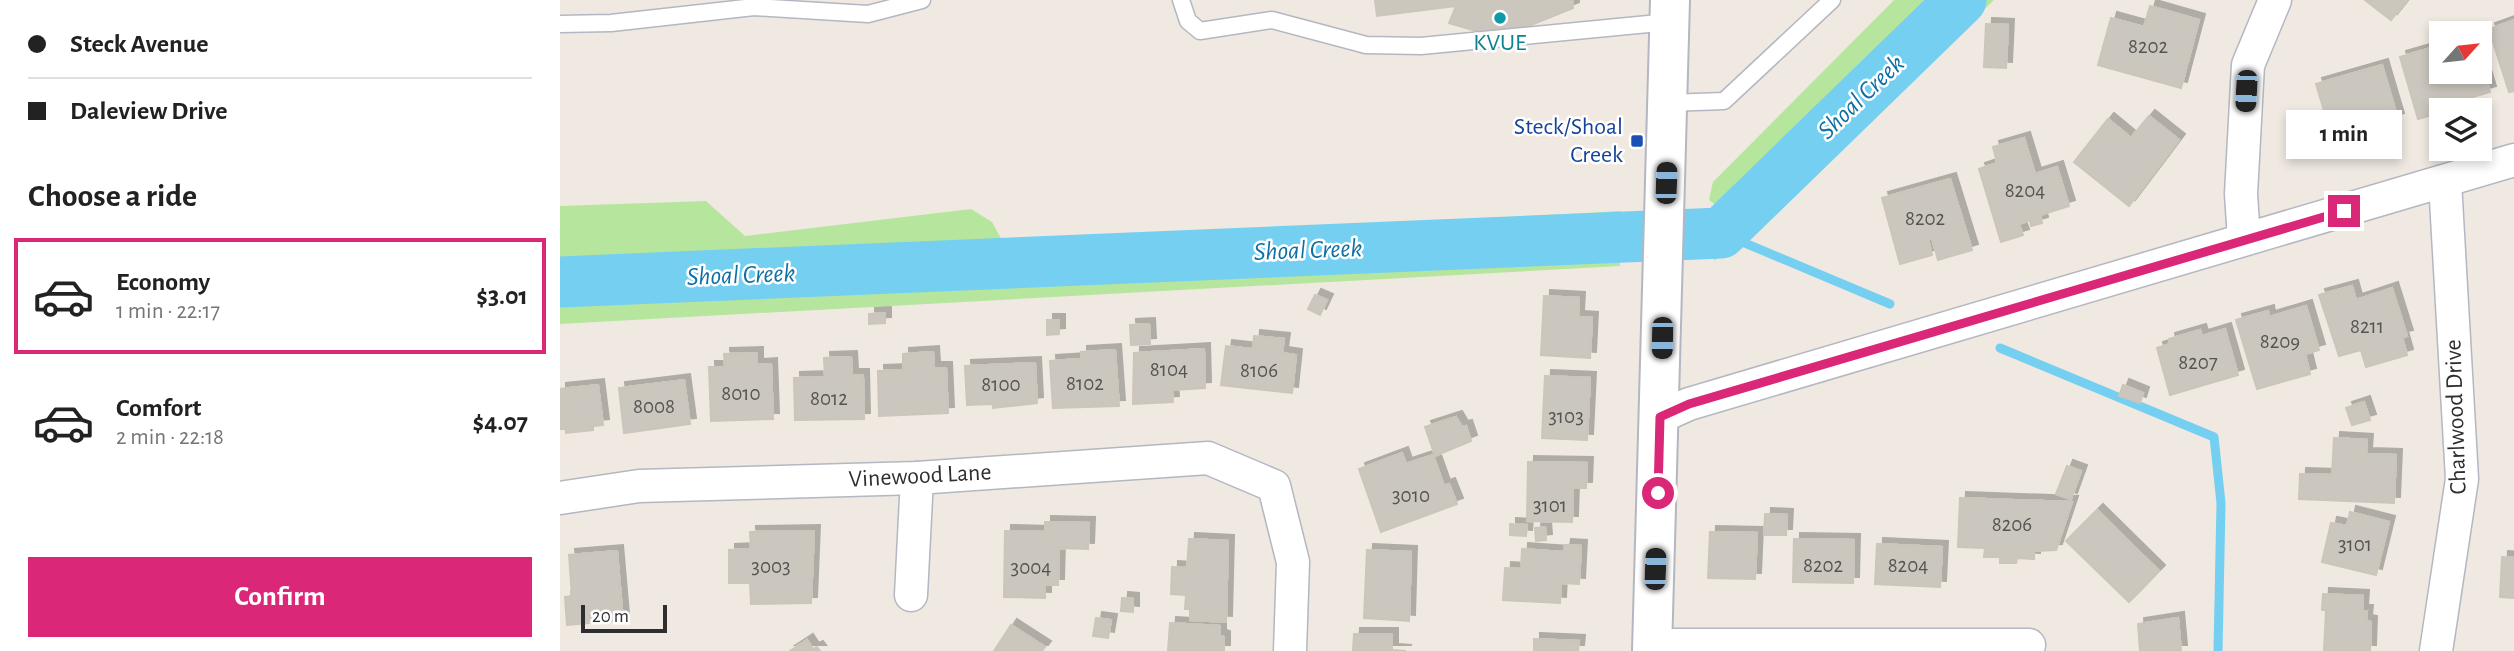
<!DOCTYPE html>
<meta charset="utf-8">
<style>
:root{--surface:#fff;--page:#f2f2f2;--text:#222;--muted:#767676;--line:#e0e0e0;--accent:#db2777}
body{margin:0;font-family:"Alegreya Sans",sans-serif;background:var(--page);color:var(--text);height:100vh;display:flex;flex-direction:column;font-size:26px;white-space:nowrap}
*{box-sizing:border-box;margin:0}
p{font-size:23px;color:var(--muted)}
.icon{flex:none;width:38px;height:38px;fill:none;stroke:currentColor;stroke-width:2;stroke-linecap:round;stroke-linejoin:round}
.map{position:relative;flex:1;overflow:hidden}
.side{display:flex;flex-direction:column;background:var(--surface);width:560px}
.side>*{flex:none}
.hud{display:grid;align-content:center;height:154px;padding:0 28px;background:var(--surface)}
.needle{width:46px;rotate:63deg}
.tools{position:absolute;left:1869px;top:21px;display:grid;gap:14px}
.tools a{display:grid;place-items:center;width:63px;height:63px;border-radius:0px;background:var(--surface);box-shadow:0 4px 10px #0003;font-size:35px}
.scale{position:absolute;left:21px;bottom:18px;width:86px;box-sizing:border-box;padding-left:7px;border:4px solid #2e2e2e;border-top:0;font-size:19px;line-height:24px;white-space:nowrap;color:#2e2e2e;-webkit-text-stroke:5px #fff;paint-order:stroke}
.end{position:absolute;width:32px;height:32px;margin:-16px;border:9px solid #db2777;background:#fff;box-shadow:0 0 0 4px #fff}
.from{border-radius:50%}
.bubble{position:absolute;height:49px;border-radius:0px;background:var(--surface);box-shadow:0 4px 10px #0003;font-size:23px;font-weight:600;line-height:49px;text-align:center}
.car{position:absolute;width:21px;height:42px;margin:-21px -10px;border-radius:9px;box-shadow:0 0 5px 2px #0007;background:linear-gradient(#222 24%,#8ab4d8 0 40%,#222 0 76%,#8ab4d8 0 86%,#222 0)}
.hud b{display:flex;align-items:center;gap:24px;height:66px;font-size:26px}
.hud b+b{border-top:2px solid var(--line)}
.hud i{width:18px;height:18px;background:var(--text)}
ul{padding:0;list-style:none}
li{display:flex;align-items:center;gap:21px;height:116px;margin:0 14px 10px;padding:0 14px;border:4px solid transparent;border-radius:0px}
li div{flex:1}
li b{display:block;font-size:26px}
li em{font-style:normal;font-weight:600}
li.selected{border-color:var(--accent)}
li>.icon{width:63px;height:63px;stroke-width:1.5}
h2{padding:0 28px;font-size:32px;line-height:84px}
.action{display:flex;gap:14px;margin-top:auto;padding:14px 28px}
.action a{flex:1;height:80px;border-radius:0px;background:var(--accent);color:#fff;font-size:28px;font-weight:600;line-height:80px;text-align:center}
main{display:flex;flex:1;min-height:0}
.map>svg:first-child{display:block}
</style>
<main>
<section class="side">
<div class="hud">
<b><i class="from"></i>Steck Avenue</b>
<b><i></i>Daleview Drive</b>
</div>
<h2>Choose a ride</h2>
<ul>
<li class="selected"><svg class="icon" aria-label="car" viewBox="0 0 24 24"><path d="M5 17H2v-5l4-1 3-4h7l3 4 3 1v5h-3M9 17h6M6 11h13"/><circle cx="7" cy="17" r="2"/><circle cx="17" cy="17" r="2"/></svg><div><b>Economy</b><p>1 min · 22:17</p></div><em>$3.01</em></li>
<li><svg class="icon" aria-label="car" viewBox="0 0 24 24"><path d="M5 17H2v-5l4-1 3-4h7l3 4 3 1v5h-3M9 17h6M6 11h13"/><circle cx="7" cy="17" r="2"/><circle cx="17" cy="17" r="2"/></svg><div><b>Comfort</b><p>2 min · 22:18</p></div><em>$4.07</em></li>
</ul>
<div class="action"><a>Confirm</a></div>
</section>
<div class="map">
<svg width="1954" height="651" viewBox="0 0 1954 651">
<defs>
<filter id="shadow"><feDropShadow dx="6" dy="-6" stdDeviation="0" flood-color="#0004"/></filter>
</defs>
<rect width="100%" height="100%" fill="#efe9e1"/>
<g fill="#b6e59e">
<path d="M1334,0H1434L1206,221L1154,261L1160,208L1149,200L1153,182Z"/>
<path d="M146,201L185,236L411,209L432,222L444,244L1061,211L1060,266L0,324V206Z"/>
</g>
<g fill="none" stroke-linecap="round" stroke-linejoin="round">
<g stroke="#75cff0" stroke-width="9">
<path d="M1161,233L1330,304"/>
<path d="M1440,348L1654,437L1661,503L1658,651"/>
</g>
<path stroke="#75cff0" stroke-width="51" d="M0,282L1161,233L1401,0"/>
</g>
<g fill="#cbc7bf" stroke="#cbc5ba" stroke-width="2" filter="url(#shadow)">
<path d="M815,0H1012L1013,8L956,31L923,33L889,23L896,6L817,16Z"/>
<path d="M1805,0H1847L1831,20Z"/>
<path d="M1590,6L1639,20L1621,88L1538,65L1551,18L1584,27Z"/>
<path d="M1954,20V91L1949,92L1929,29Z"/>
<path d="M1426,24L1448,25L1446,68L1424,67Z"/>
<path d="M1881,45V72H1920V59L1930,92L1888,104L1890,110L1858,119L1840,57Z"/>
<path d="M1822,65L1838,119L1803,129L1805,135L1774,144L1756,84Z"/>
<path d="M1589,116L1619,140L1569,206L1514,162L1548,119L1571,138Z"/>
<path d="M1464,138L1475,174L1497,167L1509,206L1480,215L1482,223L1471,226L1470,220L1459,224L1463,235L1441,242L1419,169L1437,163L1433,147Z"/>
<path d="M1390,179L1412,250L1378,260L1372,238L1368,239L1372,255L1340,264L1322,198Z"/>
<path d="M1792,286L1796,300L1832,288L1847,336L1842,337L1847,355L1806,367L1801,350L1779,356L1759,295Z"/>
<path d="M755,295L767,300L760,315L748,309Z"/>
<path d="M984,296L1019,298L1018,317L1032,318L1030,358L981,355Z"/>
<path d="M1746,306L1759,350L1745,354L1750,374L1697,389L1676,320L1708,311L1709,317Z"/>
<path d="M325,313V323L309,324V314Z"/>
<path d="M487,320H499V334L487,335Z"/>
<path d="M589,324L590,344L571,345L570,325Z"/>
<path d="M1665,329L1678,375L1610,395L1597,348L1610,344L1609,339L1640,330L1642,336Z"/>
<path d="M694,336L724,339L722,353L736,355L732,393L661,385L666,346L693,349Z"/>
<path d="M644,349L645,388L612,390L613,402L573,404L574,353Z"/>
<path d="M555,350L559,406L493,408L490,361L521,359V352Z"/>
<path d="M373,352L374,368H386L388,413L319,416L318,371L343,370V354Z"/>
<path d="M197,353V365L211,364L213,419L151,421L149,367H165L164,354Z"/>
<path d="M291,357L292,375H303L304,419L235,420L234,378L265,377L264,358Z"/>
<path d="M475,363L477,403L433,408V404L407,405L405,366Z"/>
<path d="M985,376L1030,378L1027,440L982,438Z"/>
<path d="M124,380L130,424L64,433L59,388Z"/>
<path d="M38,385L43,425L33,426V430L6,433V429H0V389Z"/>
<path d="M1563,385L1583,393L1580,403L1559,396Z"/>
<path d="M1804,402L1810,420L1792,425L1786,408Z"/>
<path d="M896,417L902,427L906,426L911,441L875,456L865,427Z"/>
<path d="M1774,438L1807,440L1806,454L1836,455L1834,503L1739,499L1740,474L1772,475Z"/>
<path d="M842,453L846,464L873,455L884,486L889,484L897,504L821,532L799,469Z"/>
<path d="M968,462L1027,463L1026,488H1013L1012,522L967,521Z"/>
<path d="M1507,466L1521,471L1511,499L1496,494Z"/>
<path d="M1400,498L1512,502L1496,550L1474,551V559L1457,558L1456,563H1440V557H1424L1425,548L1398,547Z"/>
<path d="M1537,510L1599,571L1569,602L1506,541Z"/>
<path d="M1790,512L1829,522L1816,575L1762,562L1771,523L1787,526Z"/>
<path d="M1205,514L1227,515L1226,535H1204Z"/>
<path d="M485,522L529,523L528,549L499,548L498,585H485V598L444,597L445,531L485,532Z"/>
<path d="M950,524L967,525L966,536L950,535Z"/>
<path d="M985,527L986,540L976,541L975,528Z"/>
<path d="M254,531L251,603L191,604L190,583H169V550L191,549L190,532Z"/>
<path d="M1150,532L1197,533L1195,579L1148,578Z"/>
<path d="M629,539L668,541L666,622L630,620V609H625L626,595L611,594L612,567L627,568Z"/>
<path d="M1234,539L1294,540L1293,583L1233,582Z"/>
<path d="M1317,544L1382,547L1380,587L1315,584Z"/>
<path d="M1005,545L1021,546L1019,584L1001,583L1000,603L943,600L945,568L961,569L962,549L1004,552Z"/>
<path d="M807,550L851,552L849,621L804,618Z"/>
<path d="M57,551L63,620L7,625L5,597L12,596L9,555Z"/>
<path d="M1942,557L1954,558V598L1940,597Z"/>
<path d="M1763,594L1803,596L1802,611H1807L1806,621L1811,622L1810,651H1764L1766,610H1762Z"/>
<path d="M562,598L573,599V612L561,611Z"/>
<path d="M536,618L551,620L548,638L533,636Z"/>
<path d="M1618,618L1621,651H1580L1578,624Z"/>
<path d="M610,623L660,626V636L664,637V651H608Z"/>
<path d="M451,625L485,647L482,651H434Z"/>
<path d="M794,634H832V650L846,651H793Z"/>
<path d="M974,639L1019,641L1018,651H974Z"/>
<path d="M247,640L253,649L257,647L260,651H230Z"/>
</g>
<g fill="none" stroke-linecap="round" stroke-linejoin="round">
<g stroke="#b4b7c1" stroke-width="19">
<g id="lane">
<path d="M621,0L628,21L640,31L712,20L806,45L861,46L1109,22"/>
<path d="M0,24L51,23L194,7L308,14L362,0"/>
<path d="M1108,103L1164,101L1272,0"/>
</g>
</g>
<g stroke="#b4b7c1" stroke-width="35">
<g id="street">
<path d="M1684,239L1681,194L1688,65L1715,0"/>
<path d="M1100,417L1129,404L1954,160"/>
<path d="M0,498L79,486L357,478L648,458L714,486L733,562L730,651"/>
<path d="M351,595L357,478"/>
<path d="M1092,645H1469"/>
<path d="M1876,651L1902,479L1885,182"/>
</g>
</g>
<g stroke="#b4b7c1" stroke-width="42">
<path id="secondary" d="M1092,651L1110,0"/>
</g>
<use href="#lane" stroke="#fff" stroke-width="16"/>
<use href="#street" stroke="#fff" stroke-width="32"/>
<use href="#secondary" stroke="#fff" stroke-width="38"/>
</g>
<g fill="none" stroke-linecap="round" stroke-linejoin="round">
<path stroke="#db2777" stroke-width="9" d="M1098,493L1100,417L1129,404L1784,211"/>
</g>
<circle fill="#0f9aa8" stroke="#fff" stroke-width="2.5" cx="940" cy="18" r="7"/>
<rect fill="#1a4fb4" stroke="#fff" stroke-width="2.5" x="1070" y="134" width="14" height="14" rx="3.5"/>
<g text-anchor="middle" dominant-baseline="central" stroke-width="5" stroke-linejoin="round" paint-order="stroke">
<g font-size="21" fill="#555452">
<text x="1588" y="46">8202</text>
<text x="1465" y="190">8204</text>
<text x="1365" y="218">8202</text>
<text x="1807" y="326">8211</text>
<text x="1720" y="341">8209</text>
<text x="1638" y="362">8207</text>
<text x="609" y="369">8104</text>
<text x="699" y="370">8106</text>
<text x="525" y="383">8102</text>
<text x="441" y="384">8100</text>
<text x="181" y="393">8010</text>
<text x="269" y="398">8012</text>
<text x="94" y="406">8008</text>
<text x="1006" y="416">3103</text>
<text x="851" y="495">3010</text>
<text x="990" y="505">3101</text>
<text x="1452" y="524">8206</text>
<text x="1795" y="544">3101</text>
<text x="1263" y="565">8202</text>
<text x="1348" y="565">8204</text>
<text x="211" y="566">3003</text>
<text x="471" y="567">3004</text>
</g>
<g font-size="24" fill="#0d838f" stroke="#fff">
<text x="940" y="43">KVUE</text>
</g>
<g font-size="24" fill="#164399" stroke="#fff" text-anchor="end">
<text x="1063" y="127">Steck/Shoal<tspan x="1063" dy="28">Creek</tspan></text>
</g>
<g font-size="24" fill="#2e2e2e" stroke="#fff">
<text transform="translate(1896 417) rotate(-92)">Charlwood Drive</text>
<text transform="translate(360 476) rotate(-3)">Vinewood Lane</text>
</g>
<g font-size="26" font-style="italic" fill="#0d6fa3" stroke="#fff">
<text transform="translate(1301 97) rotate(-44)">Shoal Creek</text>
<text transform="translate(748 250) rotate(-2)">Shoal Creek</text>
<text transform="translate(181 275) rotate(-2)">Shoal Creek</text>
</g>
</g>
</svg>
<div class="tools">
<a><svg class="needle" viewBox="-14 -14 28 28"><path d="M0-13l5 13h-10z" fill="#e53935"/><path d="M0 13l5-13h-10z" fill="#767676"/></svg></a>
<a><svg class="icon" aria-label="layers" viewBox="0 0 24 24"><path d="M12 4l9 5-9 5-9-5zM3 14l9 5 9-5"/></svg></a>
</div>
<div class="scale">20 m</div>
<i class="end from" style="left:1098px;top:493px"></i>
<i class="end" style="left:1784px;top:211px"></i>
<div class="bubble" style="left:1726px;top:110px;width:116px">1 min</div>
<i class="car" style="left:1686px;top:91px;rotate:183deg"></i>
<i class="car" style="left:1106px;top:183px;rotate:2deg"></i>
<i class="car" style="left:1102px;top:338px;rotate:181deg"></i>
<i class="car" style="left:1095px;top:569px;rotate:2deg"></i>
</div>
</main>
